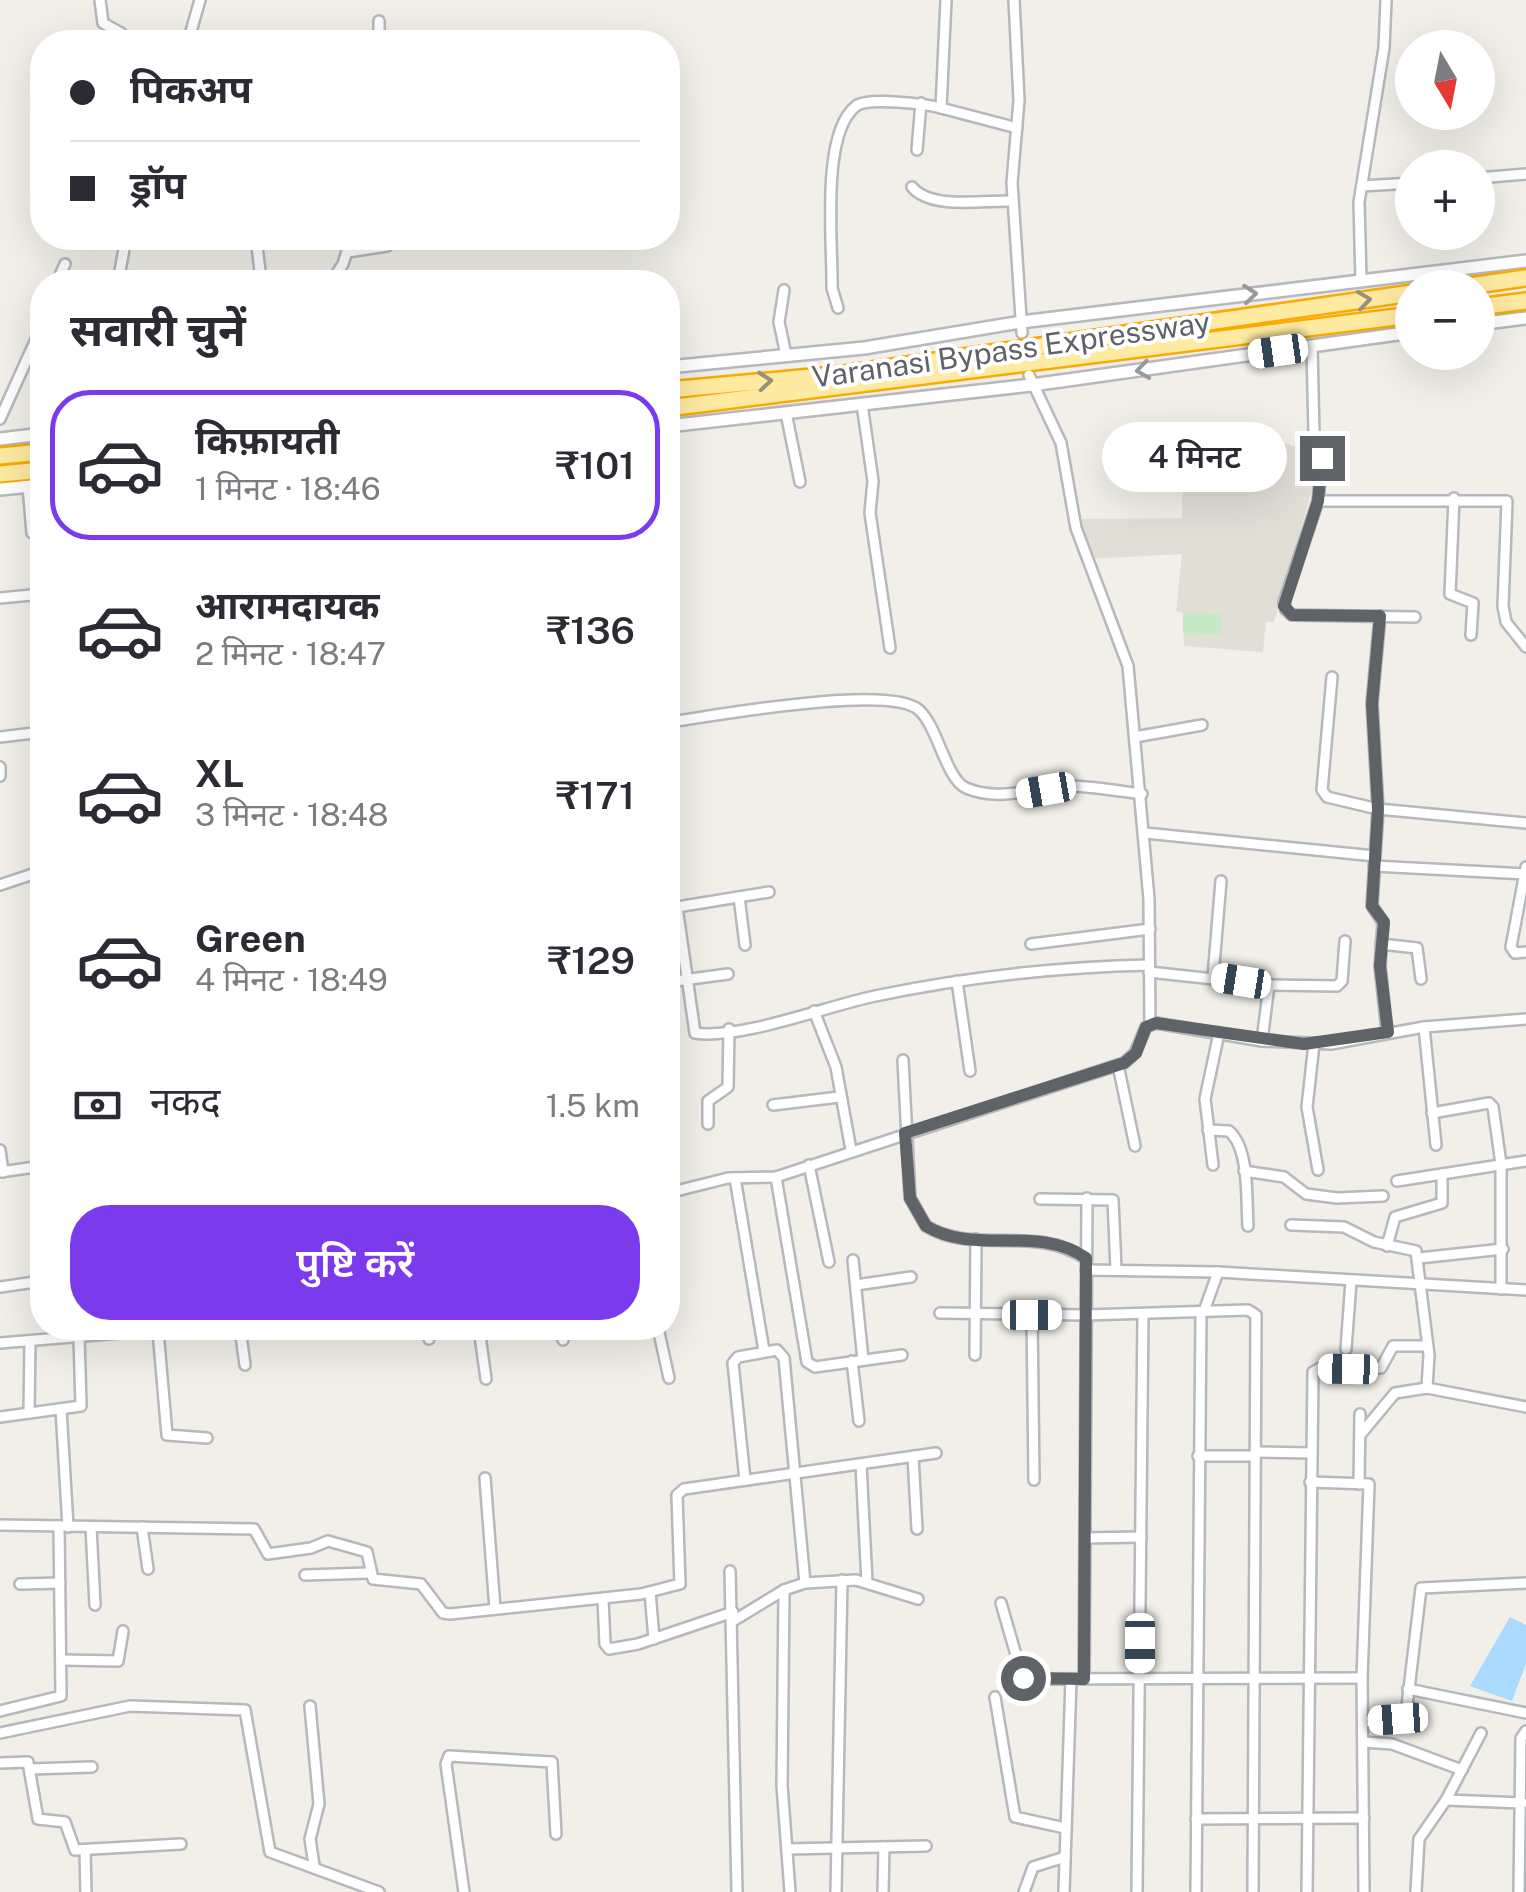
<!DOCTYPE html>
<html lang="hi">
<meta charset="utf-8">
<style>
:root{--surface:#fff;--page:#f2f2f3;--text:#2b2b33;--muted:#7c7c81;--line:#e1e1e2;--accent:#7c3aed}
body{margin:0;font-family:"Public Sans","Noto Sans Devanagari",sans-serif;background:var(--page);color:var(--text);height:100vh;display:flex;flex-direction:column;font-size:38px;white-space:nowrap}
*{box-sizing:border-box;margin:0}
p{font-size:32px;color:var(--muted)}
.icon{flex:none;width:55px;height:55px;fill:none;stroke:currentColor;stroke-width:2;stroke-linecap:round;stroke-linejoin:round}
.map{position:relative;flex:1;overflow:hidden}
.panel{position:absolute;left:30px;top:270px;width:650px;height:1070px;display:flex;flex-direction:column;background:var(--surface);border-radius:40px;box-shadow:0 10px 40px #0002}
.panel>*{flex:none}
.banner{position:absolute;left:30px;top:30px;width:650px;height:220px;border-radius:40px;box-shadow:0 10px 40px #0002;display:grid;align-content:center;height:220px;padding:0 40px;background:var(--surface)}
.needle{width:65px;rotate:170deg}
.tools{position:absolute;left:1395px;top:30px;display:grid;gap:20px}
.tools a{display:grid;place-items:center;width:100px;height:100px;border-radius:50%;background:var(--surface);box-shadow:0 10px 40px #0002;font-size:50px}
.end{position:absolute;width:45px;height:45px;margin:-22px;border:12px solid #5f6368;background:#fff;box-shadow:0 0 0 5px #fff}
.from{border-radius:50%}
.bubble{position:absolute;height:70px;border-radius:35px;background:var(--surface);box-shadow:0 10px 40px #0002;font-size:32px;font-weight:600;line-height:70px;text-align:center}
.car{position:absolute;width:30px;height:60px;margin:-30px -15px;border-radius:12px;box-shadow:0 0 8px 2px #0007;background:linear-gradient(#fff 24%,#345 0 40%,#fff 0 76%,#345 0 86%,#fff 0)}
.banner b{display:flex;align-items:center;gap:35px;height:95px;font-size:38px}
.banner b+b{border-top:2px solid var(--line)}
.banner i{width:25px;height:25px;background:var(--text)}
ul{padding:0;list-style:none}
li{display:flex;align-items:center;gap:30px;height:150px;margin:0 20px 15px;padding:0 20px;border:5px solid transparent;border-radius:40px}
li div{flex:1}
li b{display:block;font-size:38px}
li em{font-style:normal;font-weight:600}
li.selected{border-color:var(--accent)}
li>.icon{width:90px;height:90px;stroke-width:1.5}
h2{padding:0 40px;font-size:45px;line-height:120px}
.pay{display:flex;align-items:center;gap:25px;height:110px;padding:0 40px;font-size:38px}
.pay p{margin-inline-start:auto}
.action{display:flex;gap:20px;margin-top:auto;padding:20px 40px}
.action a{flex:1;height:115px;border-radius:40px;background:var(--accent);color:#fff;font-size:40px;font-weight:600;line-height:115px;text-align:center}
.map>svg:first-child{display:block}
</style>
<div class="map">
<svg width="1526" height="1892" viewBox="0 0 1526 1892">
<rect width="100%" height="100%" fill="#f1efe8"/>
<path fill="#e1ded6" d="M1222,430L1258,435L1312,452L1317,472L1274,622H1266L1263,652L1184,646L1183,613L1176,611L1182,554L1090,559L1077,519L1182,518L1183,474L1203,475Z"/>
<path fill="#c5e8c5" d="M1183,613L1222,614L1221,634L1183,633Z"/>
<path fill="#aadaff" d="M1510,1617L1526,1625V1664L1512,1701L1470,1686Z"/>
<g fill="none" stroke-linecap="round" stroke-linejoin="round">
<g stroke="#b5b8bc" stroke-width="14">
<g id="minor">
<path d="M100,0L103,23L121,33L124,42"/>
<path d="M946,0L941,108L1017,128"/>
<path d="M1014,0L1019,100L1012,183L1022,333"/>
<path d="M379,21V35L390,42"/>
<path d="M188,42L200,0"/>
<path d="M917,150L921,103"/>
<path d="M1478,178L1526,174"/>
<path d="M1362,186L1412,183"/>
<path d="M912,187C931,210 984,200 1012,201"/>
<path d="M348,252L387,246L393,238"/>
<path d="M1361,281L1359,202L1384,48L1386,0"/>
<path d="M57,282L65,264"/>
<path d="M118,282L126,238"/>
<path d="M236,282L254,279L260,271L256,238"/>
<path d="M331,282L343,264L351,238"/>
<path d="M784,290L779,322L786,355"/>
<path d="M838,308L832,288C833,245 820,134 856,106C868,97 926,104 941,108"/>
<path d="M1312,346L1314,435L1322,459L1318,501H1507L1503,606L1506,622L1526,647"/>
<path d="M1029,375L1061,443L1076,528L1128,666L1149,899L1150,1024"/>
<path d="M862,404L873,481L870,513L890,648"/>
<path d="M786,413L800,482"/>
<path d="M0,419L42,326"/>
<path d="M28,486L32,533"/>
<path d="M1454,498L1450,594L1473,603L1471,635"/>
<path d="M1318,501L1284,602L1286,610L1292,615L1415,617"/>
<path d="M0,598L42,594"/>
<path d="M1380,616L1372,703L1378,809L1372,906L1383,922L1380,966L1387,1032"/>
<path d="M1332,677L1322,790L1327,797L1378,809L1526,823"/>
<path d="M668,714L676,721C719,715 890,684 919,710C938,727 946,779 966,788C1001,803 1038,786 1073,786C1096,787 1119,791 1142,794"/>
<path d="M0,737L42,732"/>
<path d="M1135,737L1202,725"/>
<path d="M0,767V776"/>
<path d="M1145,833L1375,856"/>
<path d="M1374,866L1526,874"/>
<path d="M1526,867L1511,947L1515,953L1526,952"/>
<path d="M0,885L42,871"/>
<path d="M769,892L677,907L695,1033C740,1040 827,1006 875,996C966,977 1056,967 1149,965"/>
<path d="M739,897L745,945"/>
<path d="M1031,944L1150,929"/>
<path d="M1381,944L1417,948L1421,979"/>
<path d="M1149,972L1269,985L1337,986L1342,981L1345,941"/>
<path d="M1213,977L1221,881"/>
<path d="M957,981L970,1071"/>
<path d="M668,982L728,974"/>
<path d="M814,1011L836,1067L851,1150"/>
<path d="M1424,1027L1436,1145"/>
<path d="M1262,1041L1269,985"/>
<path d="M1314,1044L1307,1107L1318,1170"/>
<path d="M903,1060L910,1198L926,1226C975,1256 1037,1224 1086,1259"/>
<path d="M1118,1065L1135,1146"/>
<path d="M773,1105L839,1097"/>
<path d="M1432,1113L1489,1103L1493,1107L1501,1164V1289"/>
<path d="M708,1124V1101L728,1087L729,1029"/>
<path d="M1208,1130L1229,1131C1250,1149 1246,1199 1248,1226"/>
<path d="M0,1150L3,1172"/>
<path d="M809,1165L829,1262"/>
<path d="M1213,1165L1205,1099L1219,1033"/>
<path d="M1244,1171L1284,1177L1306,1194L1337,1198L1383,1196"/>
<path d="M0,1172L42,1166"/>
<path d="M776,1177L807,1362L815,1367L902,1355"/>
<path d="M735,1178L764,1351"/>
<path d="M1397,1181L1526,1161"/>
<path d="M668,1193L728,1178L776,1177L1124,1063L1135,1053L1146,1027L1156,1023L1262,1041L1331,1044L1424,1027L1526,1019"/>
<path d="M1040,1199L1113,1200L1116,1270"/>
<path d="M1291,1225L1344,1227L1374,1242L1416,1251L1429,1355L1427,1388L1526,1407"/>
<path d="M1387,1246L1395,1217L1442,1203V1174"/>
<path d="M1419,1258L1503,1249"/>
<path d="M853,1260L863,1360"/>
<path d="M1086,1270L1218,1272L1526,1290"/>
<path d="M856,1285L911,1277"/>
<path d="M0,1287L42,1281"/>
<path d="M1204,1311L1218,1272"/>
<path d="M940,1313L1086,1315L1248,1310L1256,1315L1253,1892"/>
<path d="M1032,1315L1034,1480"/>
<path d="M240,1328L245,1365"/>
<path d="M428,1328L429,1339"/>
<path d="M479,1328L486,1379"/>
<path d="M562,1328L563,1340"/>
<path d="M658,1328L669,1378"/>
<path d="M158,1331L167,1435L207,1438"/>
<path d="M0,1343L180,1328"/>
<path d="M1346,1349L1351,1281"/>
<path d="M975,1355L976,1239"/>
<path d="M852,1361L859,1421"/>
<path d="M61,1409L68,1527"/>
<path d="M29,1413L30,1341"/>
<path d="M0,1417L81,1406L79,1337"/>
<path d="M1360,1435L1395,1393L1427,1388"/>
<path d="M1255,1452L1311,1453"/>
<path d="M913,1456L917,1529"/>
<path d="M1198,1456H1255"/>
<path d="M861,1464L867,1583"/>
<path d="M485,1478L495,1609"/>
<path d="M1310,1482L1369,1484L1362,1678L1364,1892"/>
<path d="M1359,1484L1360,1414"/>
<path d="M0,1525L254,1529L268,1554L311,1548L328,1541L367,1552L373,1579L421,1584L443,1613L450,1614L641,1594L680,1584L677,1495L684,1489L936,1453"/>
<path d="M91,1527L95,1605"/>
<path d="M142,1527L148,1569"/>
<path d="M1085,1538L1141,1537"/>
<path d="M730,1571L737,1892"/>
<path d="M305,1575L369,1573"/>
<path d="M805,1583L856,1580L918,1599"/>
<path d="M20,1584L60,1583"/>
<path d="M784,1590L782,1785L790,1892"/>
<path d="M650,1592L654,1639"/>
<path d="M603,1599L605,1644L609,1649L638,1644L733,1612"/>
<path d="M1001,1603L1023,1679L1362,1678"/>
<path d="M733,1621L784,1590L805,1583L784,1358L777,1350L738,1357L733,1363L745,1480"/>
<path d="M61,1660L118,1661L123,1631"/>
<path d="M1084,1679L1087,1198"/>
<path d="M1408,1689L1526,1713"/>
<path d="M995,1697L1015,1817L1065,1828"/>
<path d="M310,1706L319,1804L310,1839L314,1865"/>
<path d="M0,1711L61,1696L59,1526"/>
<path d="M1363,1722L1398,1719L1406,1714L1421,1588L1526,1583"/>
<path d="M0,1733L130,1706L245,1710L270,1852L379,1892"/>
<path d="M1363,1742L1392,1744L1462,1770"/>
<path d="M0,1763L28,1762L38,1819L65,1822L75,1850L181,1844"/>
<path d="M30,1769L92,1767"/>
<path d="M1446,1800L1523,1803"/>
<path d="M1196,1819L1364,1818"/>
<path d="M787,1849L926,1846"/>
<path d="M85,1850L86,1892"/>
<path d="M464,1892L446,1764L449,1756L552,1762L556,1834"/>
<path d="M836,1892L842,1580"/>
<path d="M883,1892L884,1847"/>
<path d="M1024,1892L1033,1867L1065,1857"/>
<path d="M1064,1892L1071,1679"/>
<path d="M1137,1892L1143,1314"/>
<path d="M1196,1892L1201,1312"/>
<path d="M1307,1892L1313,1372L1320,1368H1381L1393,1346H1427"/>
<path d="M1416,1892L1419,1839L1446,1800L1481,1733"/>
<path d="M1519,1892L1521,1738L1526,1731"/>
</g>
</g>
<g stroke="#b5b8bc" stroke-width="16">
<g id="tertiary">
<path d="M1478,324L1526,318"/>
<path d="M668,367L864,348L1021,322L1526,261"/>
<path d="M668,426L1032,385L1412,332"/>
<path d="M0,439L42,434"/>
<path d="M0,489L42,485"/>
</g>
</g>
<g stroke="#f9ab00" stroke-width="20">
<g id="trunk">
<path d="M1455,288L1526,278"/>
<path d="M1478,307L1526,301"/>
<path d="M668,390L844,374L1412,293"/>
<path d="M668,408L1412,315"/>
<path d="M0,456L42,452"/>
<path d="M0,474L42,470"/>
</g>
</g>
<use href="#minor" stroke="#fff" stroke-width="9"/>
<use href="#tertiary" stroke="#fff" stroke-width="11"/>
<use href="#trunk" stroke="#feeaa1" stroke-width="15"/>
</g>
<defs><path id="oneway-chevron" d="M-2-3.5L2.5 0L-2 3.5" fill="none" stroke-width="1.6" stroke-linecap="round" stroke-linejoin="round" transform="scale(2.5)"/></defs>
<g stroke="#979a9d">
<use href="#oneway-chevron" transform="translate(1250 294) rotate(-6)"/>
<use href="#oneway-chevron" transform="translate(1143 370) rotate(172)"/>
</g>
<g stroke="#97927c">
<use href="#oneway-chevron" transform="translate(1364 300) rotate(-8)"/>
<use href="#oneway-chevron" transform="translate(765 381) rotate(-5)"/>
</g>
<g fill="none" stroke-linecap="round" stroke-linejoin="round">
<path stroke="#5f6368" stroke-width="12" d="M1023,1678L1084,1679L1086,1258C1037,1224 975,1256 926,1226L910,1198L905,1133L1124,1063L1136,1053L1146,1027L1156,1023L1304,1044L1388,1032L1380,966L1384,922L1372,906L1378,809L1372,704L1380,616L1292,615L1284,606L1318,501L1322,458"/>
</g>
<g text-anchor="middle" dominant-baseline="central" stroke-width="8" stroke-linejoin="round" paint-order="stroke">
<g font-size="30" fill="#5f6368" stroke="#fff">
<text transform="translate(1011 349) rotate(-8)">Varanasi Bypass Expressway</text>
</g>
</g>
</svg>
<div class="tools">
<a><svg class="needle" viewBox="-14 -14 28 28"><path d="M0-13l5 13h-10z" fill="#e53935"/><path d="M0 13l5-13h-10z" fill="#7c7c81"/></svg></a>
<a>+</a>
<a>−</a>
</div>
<i class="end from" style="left:1023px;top:1678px"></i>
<i class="end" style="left:1322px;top:458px"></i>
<div class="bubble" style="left:1102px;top:422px;width:185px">4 मिनट</div>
<i class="car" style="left:1278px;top:351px;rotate:262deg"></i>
<i class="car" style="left:1046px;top:790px;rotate:260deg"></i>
<i class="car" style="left:1241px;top:981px;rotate:279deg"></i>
<i class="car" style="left:1032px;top:1315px;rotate:90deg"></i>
<i class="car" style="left:1348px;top:1369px;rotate:271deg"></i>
<i class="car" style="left:1140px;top:1643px;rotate:180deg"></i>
<i class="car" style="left:1398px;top:1719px;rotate:266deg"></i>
<div class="banner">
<b><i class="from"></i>पिकअप</b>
<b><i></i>ड्रॉप</b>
</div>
<section class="panel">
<h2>सवारी चुनें</h2>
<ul>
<li class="selected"><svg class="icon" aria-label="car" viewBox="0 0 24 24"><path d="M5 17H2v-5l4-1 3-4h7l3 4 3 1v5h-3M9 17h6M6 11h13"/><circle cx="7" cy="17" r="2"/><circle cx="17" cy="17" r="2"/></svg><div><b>किफ़ायती</b><p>1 मिनट · 18:46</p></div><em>₹101</em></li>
<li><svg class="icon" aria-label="car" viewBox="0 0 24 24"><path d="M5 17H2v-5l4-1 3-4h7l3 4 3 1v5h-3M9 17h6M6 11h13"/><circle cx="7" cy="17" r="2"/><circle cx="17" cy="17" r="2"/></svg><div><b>आरामदायक</b><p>2 मिनट · 18:47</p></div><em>₹136</em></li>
<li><svg class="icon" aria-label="car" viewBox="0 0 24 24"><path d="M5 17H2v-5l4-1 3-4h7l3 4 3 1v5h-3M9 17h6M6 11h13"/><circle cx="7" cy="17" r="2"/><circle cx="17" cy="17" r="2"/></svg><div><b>XL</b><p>3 मिनट · 18:48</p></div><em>₹171</em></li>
<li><svg class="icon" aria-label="car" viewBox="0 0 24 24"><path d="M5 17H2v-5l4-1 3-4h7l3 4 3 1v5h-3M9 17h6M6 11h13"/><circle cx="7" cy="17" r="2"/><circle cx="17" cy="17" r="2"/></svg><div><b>Green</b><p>4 मिनट · 18:49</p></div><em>₹129</em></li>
</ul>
<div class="pay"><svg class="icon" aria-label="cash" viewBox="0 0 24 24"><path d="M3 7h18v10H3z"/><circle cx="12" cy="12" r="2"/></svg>नकद<p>1.5 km</p></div>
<div class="action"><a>पुष्टि करें</a></div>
</section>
</div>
